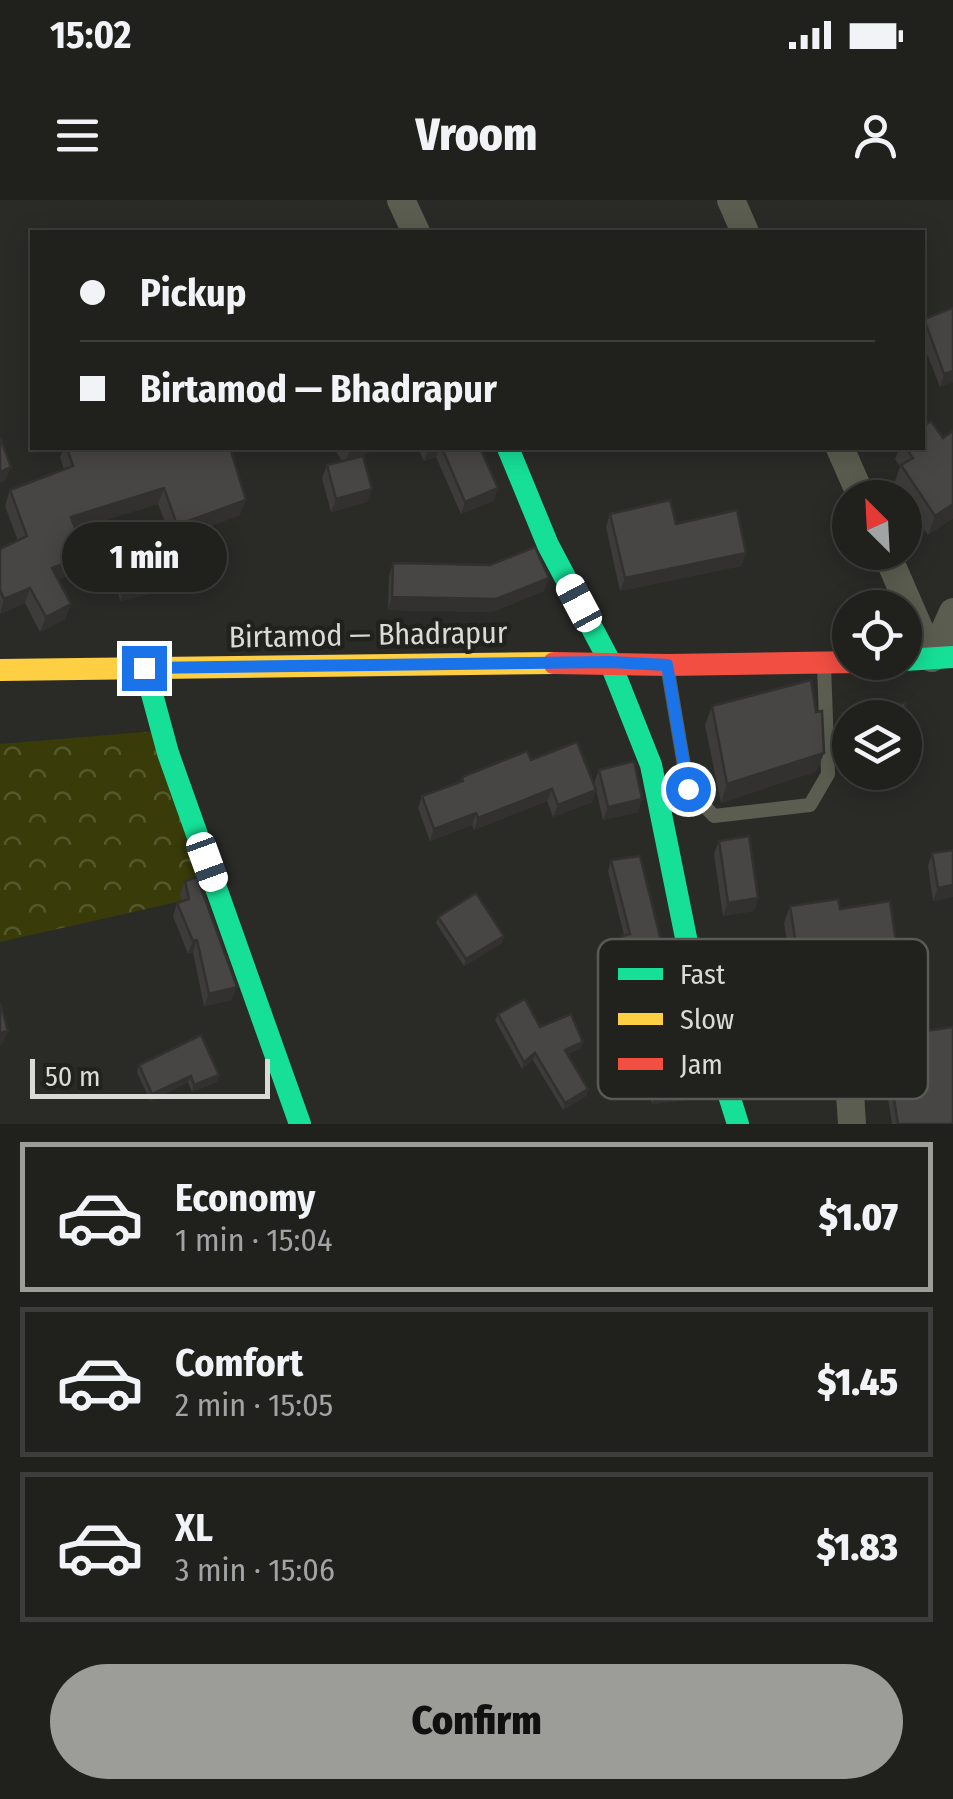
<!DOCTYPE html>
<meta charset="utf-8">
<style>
:root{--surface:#20201d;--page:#2d2d2a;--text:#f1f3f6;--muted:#a2a3a4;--line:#3d3e3b;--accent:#9c9d99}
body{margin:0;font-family:"Fira Sans Condensed",sans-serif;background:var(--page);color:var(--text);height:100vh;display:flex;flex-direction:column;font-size:38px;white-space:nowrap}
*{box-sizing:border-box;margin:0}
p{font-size:32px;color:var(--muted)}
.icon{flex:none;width:55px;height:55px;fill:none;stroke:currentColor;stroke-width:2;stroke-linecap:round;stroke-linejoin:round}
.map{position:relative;height:924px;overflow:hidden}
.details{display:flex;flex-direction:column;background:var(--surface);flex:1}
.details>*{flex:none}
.top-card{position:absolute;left:30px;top:30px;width:895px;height:220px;border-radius:0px;box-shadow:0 5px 25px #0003,0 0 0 2px var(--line);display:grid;align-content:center;height:220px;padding:0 50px;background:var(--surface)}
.needle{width:65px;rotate:336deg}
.controls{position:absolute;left:832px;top:280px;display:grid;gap:20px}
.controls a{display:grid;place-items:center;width:90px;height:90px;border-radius:50%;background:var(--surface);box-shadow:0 5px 25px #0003,0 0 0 2px var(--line);font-size:50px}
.scale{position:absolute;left:30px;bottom:25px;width:240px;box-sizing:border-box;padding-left:10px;border:5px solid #dadbd7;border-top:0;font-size:28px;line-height:35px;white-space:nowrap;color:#dadbd7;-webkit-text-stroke:8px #21221d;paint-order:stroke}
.end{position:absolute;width:45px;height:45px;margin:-22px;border:12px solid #1a73e8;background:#fff;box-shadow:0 0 0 5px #fff}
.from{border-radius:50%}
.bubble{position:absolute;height:70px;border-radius:35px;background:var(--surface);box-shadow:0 5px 25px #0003,0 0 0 2px var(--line);font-size:32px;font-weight:800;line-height:70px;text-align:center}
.car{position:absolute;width:30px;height:60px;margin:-30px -15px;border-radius:12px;box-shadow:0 0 8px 2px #0007;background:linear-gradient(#fff 24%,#345 0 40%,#fff 0 76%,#345 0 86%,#fff 0)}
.top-card b{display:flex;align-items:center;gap:35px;height:95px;font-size:38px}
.top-card b+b{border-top:2px solid var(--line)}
.top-card i{width:25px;height:25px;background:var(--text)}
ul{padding:18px 0 0;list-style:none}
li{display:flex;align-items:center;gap:30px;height:150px;margin:0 20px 15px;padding:0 30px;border:5px solid var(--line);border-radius:0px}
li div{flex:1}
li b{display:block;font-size:38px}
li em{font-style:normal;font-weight:800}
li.on{border-color:var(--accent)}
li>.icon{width:90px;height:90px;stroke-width:1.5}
.button{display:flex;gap:20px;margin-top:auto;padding:20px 50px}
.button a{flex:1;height:115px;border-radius:60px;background:var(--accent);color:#111;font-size:40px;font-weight:800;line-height:115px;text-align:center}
.status{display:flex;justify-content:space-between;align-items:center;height:70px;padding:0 50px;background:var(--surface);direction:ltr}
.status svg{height:28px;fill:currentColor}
header{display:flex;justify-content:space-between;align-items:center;height:130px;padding:0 50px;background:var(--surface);font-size:45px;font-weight:800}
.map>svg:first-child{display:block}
</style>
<div class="status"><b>15:02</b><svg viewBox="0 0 49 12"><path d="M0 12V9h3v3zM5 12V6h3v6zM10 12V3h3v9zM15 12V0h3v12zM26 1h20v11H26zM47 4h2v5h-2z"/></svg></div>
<header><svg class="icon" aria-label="menu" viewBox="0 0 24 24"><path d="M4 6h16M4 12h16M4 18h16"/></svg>Vroom<svg class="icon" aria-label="person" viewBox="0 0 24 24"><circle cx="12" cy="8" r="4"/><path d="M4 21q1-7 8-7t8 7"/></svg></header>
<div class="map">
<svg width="953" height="924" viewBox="0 0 953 924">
<defs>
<pattern id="park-crowns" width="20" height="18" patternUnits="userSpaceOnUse" patternTransform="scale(2.5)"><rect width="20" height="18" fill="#393c09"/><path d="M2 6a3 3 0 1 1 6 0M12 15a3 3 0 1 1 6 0" fill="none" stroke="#55582c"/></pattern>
</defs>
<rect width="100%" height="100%" fill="#2a2b27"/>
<path fill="url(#park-crowns)" d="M157,531L208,695L0,742V544Z"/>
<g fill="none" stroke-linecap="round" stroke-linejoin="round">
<path stroke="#5b5d50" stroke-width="14" d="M668,471L688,589L714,616L810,605L828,574L824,465"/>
<g stroke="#5b5d50" stroke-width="28">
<path d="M401,0L416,32"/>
<path d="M731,0L745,32"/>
<path d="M840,248L862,298"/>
<path d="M886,352L932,458"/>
<path d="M932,458L953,412"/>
<path d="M847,847L852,924"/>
</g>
<g stroke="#16e098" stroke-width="22">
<path d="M508,248L548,345L610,462L651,565L698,797L738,924"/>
<path d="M905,460L953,457"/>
<path d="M145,468L168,553L300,924"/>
</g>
<path stroke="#ffcf43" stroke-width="22" d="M0,470L554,463"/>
<path stroke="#f24e42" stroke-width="22" d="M554,463L667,465L857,462"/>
</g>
<g fill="#3d3c3b">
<path d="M924,119L953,182L940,187L922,141Z"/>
<path d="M943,238L953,318L928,335L894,284L900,267L895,259L899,248H906Z"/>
<path d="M64,248H67L240,315L172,340L158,304L75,329L85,356L80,371L58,379L71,404L65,419L40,432L25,403L0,414V349L18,341L5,306L10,290L64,270L60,257Z"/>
<path d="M334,248H377L360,257L367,302L331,312L322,278L327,265L342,261Z"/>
<path d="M418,248H480L498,288L493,301L461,314L436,257L424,261Z"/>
<path d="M610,314L676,324L746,353L741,366L620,391L606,327Z"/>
<path d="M393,363L544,391L492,412L388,410L389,376Z"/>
<path d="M115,364L153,388L150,394L120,401L113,370Z"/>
<path d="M905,503L911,539L906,552L905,518H850V562L838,565L837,526L842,513Z"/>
<path d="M712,506L816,512L817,571L721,603L705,525Z"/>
<path d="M531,560L596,590L594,583L599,570L638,612L603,620L596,590L592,602L553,617L547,601L474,630L472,625L430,641L418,608L422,596L459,583L462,577Z"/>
<path d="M719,641L758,698L754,711L723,716L714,654Z"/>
<path d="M953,650V697L933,701L928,666L932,653Z"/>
<path d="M611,660L668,769L664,779L628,788L618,746L622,736L624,735L608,671Z"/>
<path d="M185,681L232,800L204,806L193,752L188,754L173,716L177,703L182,702L180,694Z"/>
<path d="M790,706L840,709L893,780L851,787L848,825L801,833L784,723Z"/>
<path d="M438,717L504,736L502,743L464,766L436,723Z"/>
<path d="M498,814L540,827L581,849L567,854L588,889L586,896L563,910L533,860L522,869L495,820Z"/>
<path d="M884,837L953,924H892L880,849Z"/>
<path d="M650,843L686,900L652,904L645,856Z"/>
<path d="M139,865L217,882L192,892L188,882L150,901L137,872Z"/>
</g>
<g fill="#323130">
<path d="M953,171V182L940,187L944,174Z"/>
<path d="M358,248H377L344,265L349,253Z"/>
<path d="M429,248H439L436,257L424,261Z"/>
<path d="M11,267L6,280L0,283V272Z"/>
<path d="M164,288L158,304L65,332L71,317Z"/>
<path d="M498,288L493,301L461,314L465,302Z"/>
<path d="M372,289L367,302L331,312L336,299Z"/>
<path d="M246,300L240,315L172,340L177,325Z"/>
<path d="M953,304V318L928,335L935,316Z"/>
<path d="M746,353L741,366L620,391L625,378Z"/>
<path d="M85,356L80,371L46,384L52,368Z"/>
<path d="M549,378L544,391L492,412L388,410L392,397Z"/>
<path d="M30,388L25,403L0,414L4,399Z"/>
<path d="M153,388L150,394L120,401L122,395Z"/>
<path d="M71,404L65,419L40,432L46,417Z"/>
<path d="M911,539L906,552H905V540Z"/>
<path d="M850,550V562L838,565L843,552Z"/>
<path d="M824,553L817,571L721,603L727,584Z"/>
<path d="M552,589L547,601L474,630L478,618Z"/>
<path d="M596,590L592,602L553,617L558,605Z"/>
<path d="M642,599L638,612L603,620L608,607Z"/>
<path d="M476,613L472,625L430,641L434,629Z"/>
<path d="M953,685V697L933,701L938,688Z"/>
<path d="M758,698L754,711L723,716L728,703Z"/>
<path d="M504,736L502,743L464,766L466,759Z"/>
<path d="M197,740L193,752L188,754L193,741Z"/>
<path d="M899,763L893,780L843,788L849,771Z"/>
<path d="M668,769L664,779L628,788L632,777Z"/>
<path d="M237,787L232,800L204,806L209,794Z"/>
<path d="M854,808L848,825L801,833L807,816Z"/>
<path d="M8,831L3,844L0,845V833Z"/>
<path d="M583,842L581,849L562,856L565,850Z"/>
<path d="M535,853L533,860L522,869L524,862Z"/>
<path d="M219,875L217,882L192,892L194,885Z"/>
<path d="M191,876L188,882L150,901L152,894Z"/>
<path d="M690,887L686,900L652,904L657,891Z"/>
<path d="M588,889L586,896L563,910L565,903Z"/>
</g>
<g fill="#474645" stroke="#323130" stroke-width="2.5">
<path d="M953,108V171L944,174L924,119Z"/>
<path d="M931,221L943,238L953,231V304L935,316L901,265L913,258L906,248H922V227Z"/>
<path d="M0,238L11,267L0,272Z"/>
<path d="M67,248H230L246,300L177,325L164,288L71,317L85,356L52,368L71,404L46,417L30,388L4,399L0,390V349L27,336L10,290L73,266Z"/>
<path d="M442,248H480L498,288L465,302Z"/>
<path d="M363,256L372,289L336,299L327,265Z"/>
<path d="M670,300L676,324L737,310L746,353L625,378L610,314Z"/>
<path d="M535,347L549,378L496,399L392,397L393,363L490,365Z"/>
<path d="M145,357L153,388L122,395L115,364Z"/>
<path d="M811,480L816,512L822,511L824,553L727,584L712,506Z"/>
<path d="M905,503L911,539L905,540V518H850V550L843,552L842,513Z"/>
<path d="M577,542L596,590L558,605L552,589L478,618L476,613L434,629L422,596L463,581L462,577L527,551L531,560Z"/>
<path d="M634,561L642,599L608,607L599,570Z"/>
<path d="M749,636L758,698L728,703L719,641Z"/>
<path d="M953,650V685L938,688L932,653Z"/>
<path d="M640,656L668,769L632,777L622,736L630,734L611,660Z"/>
<path d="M197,677L237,787L209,794L197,740L193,741L177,703L189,699L185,681Z"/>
<path d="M476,693L504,736L466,759L438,717Z"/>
<path d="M838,699L840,709L890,701L899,763L849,771L854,808L807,816L790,706Z"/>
<path d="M525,799L540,827L571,814L583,842L565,850L588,889L565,903L535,853L524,862L498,814Z"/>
<path d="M0,802L8,831L0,833Z"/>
<path d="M953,827V924H898L884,837Z"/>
<path d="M201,835L219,875L194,885L191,876L152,894L139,865Z"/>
</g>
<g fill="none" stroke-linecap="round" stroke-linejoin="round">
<path stroke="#1a73e8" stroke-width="12" d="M144,468L610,462L667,465L688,589"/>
</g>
<g text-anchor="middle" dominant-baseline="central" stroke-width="9" stroke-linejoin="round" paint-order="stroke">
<g font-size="30" fill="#dadbd7" stroke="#21221d">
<text transform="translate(368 435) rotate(-1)">Birtamod — Bhadrapur</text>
</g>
</g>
<rect x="598" y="739" width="330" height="160" rx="15" fill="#21221d" stroke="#585a55" stroke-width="2.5"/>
<rect x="618" y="768" width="45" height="12" fill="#16e098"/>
<rect x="618" y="813" width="45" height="12" fill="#ffcf43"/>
<rect x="618" y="858" width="45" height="12" fill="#f24e42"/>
<g font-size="28" fill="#dadbd7">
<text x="680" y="784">Fast</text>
<text x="680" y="829">Slow</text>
<text x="680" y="874">Jam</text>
</g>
</svg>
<div class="controls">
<a><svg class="needle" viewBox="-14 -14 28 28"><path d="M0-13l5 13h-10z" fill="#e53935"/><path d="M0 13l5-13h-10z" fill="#a2a3a4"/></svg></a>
<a><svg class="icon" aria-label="locate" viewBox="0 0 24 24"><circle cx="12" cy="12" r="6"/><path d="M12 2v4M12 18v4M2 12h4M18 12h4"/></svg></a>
<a><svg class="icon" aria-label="layers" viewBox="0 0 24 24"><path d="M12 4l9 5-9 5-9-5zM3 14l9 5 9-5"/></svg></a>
</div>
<div class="scale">50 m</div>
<i class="end from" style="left:688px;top:589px"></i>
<i class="end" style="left:144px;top:468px"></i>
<div class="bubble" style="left:62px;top:322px;width:165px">1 min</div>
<i class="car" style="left:579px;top:403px;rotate:332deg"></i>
<i class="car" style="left:207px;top:662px;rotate:160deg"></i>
<div class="top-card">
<b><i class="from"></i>Pickup</b>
<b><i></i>Birtamod — Bhadrapur</b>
</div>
</div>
<section class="details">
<ul>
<li class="on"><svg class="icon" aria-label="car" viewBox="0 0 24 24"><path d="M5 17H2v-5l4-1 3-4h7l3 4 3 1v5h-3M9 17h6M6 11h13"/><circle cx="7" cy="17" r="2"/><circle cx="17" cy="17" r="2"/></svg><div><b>Economy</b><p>1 min · 15:04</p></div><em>$1.07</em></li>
<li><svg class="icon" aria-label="car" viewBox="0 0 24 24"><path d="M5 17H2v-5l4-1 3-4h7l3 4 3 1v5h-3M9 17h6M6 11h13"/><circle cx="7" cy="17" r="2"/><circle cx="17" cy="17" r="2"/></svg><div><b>Comfort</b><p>2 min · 15:05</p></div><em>$1.45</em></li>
<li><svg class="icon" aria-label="car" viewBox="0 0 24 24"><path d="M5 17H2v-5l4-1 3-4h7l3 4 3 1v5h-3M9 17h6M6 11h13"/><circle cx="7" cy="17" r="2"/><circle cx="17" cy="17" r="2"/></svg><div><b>XL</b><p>3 min · 15:06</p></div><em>$1.83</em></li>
</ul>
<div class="button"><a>Confirm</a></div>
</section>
